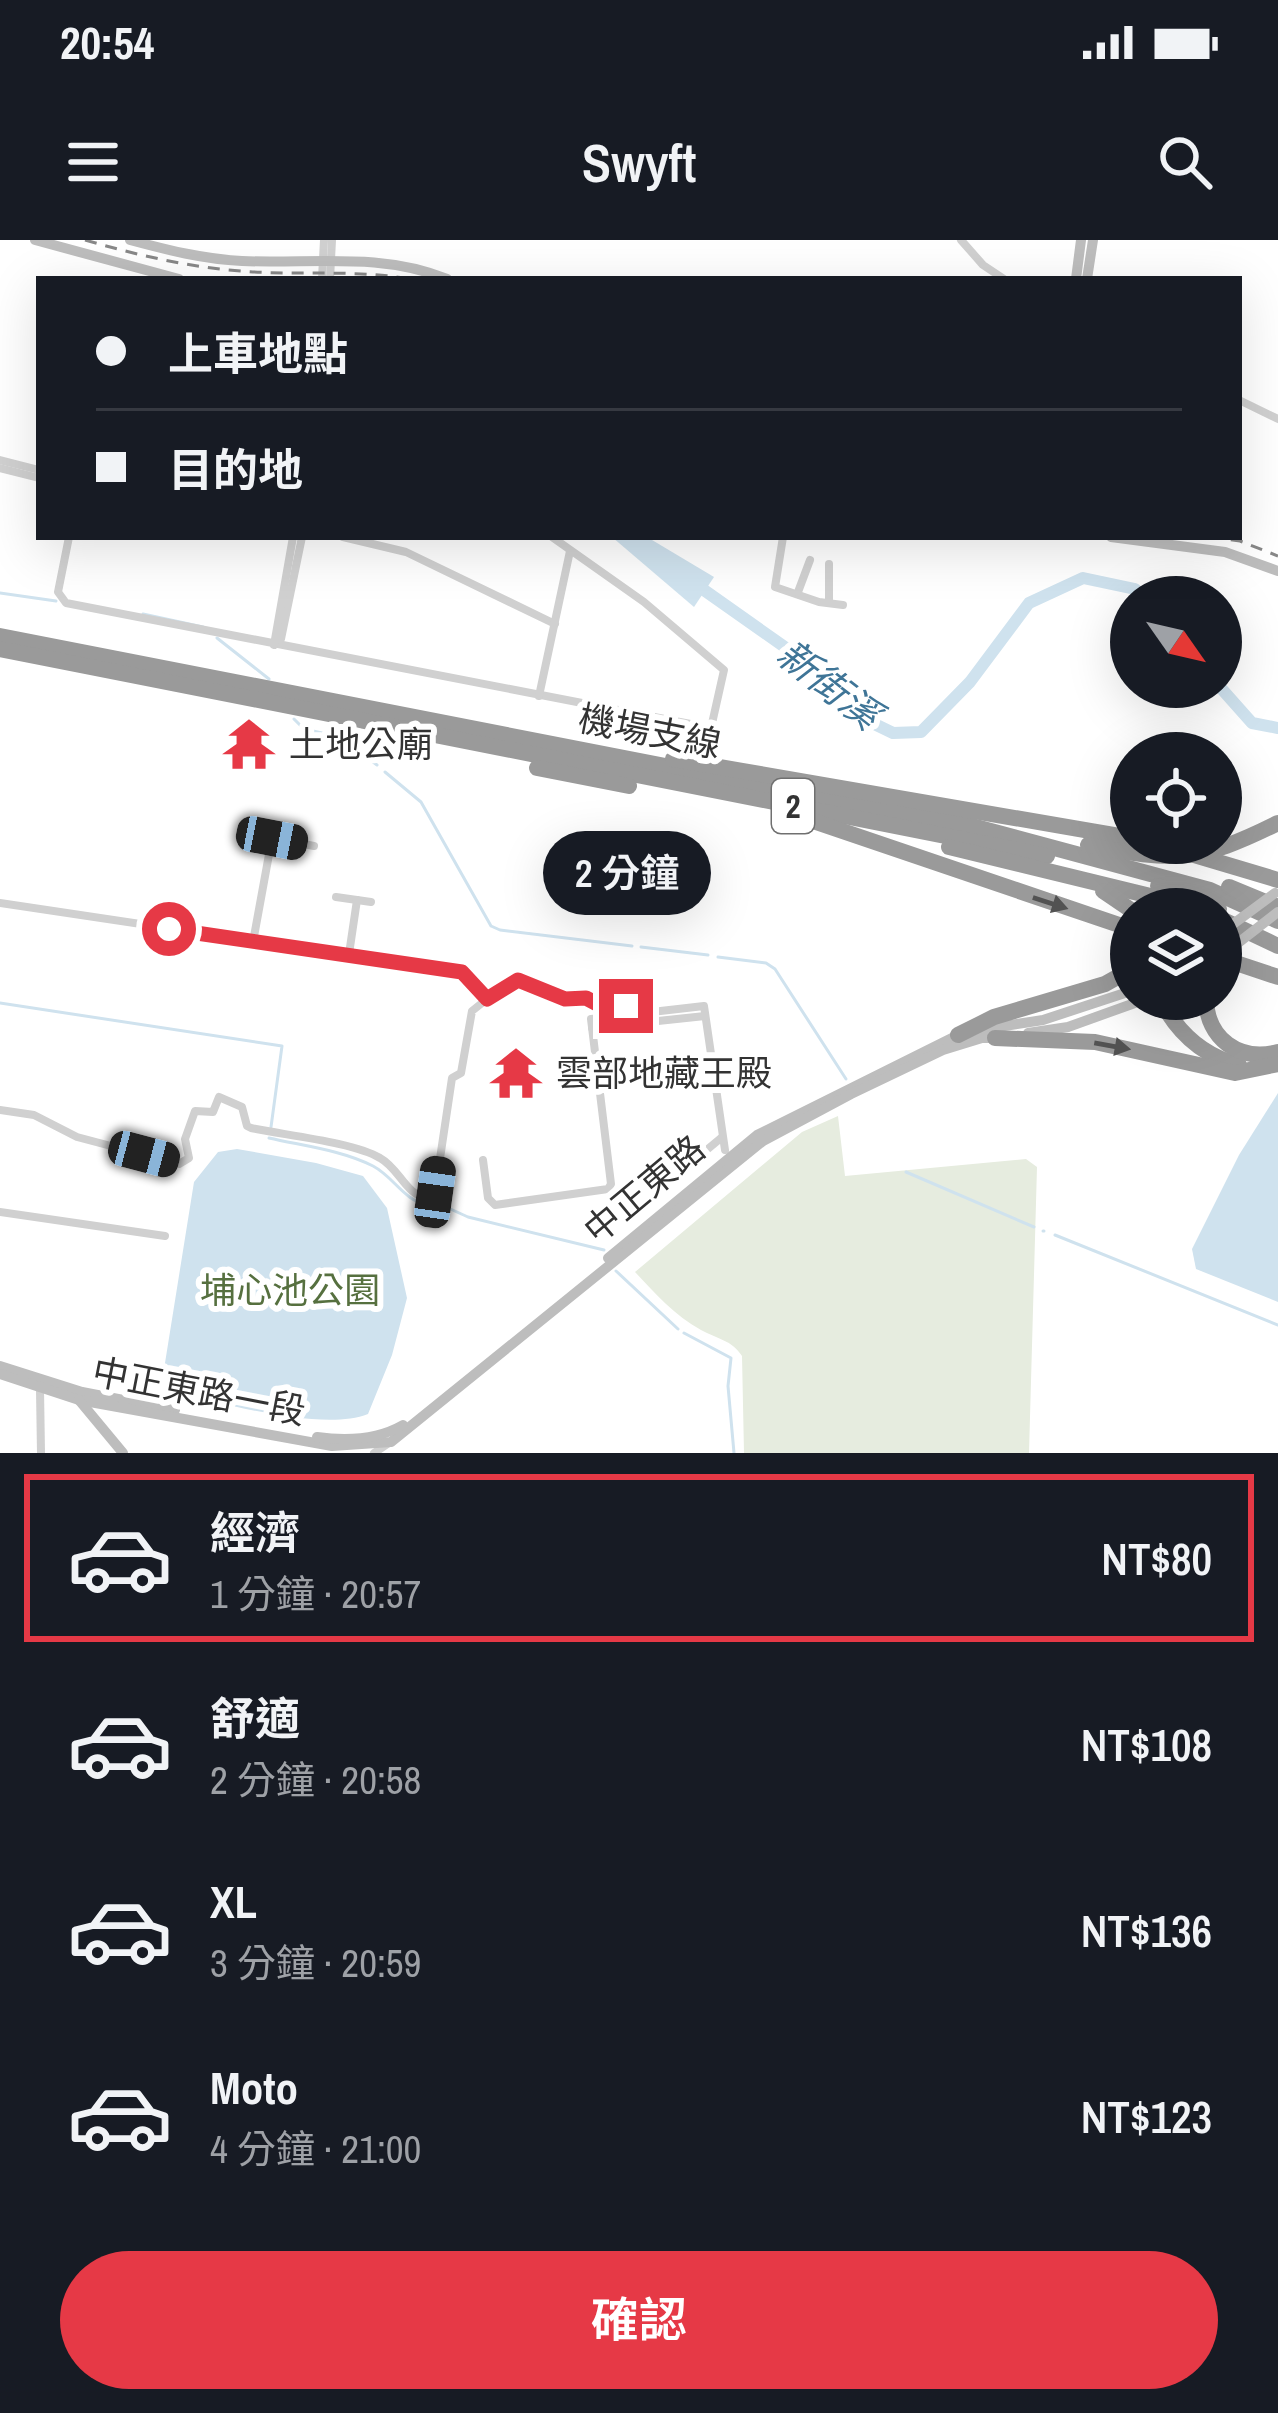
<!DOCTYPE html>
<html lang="zh-TW">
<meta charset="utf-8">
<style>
:root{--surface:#171b24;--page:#20242c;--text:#f1f3f6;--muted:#9ea1a6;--line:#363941;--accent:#e63946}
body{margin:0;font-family:"Archivo Narrow","Noto Sans TC",sans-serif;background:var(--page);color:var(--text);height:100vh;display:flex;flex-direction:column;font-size:45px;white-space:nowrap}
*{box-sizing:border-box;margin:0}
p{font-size:39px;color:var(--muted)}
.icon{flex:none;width:66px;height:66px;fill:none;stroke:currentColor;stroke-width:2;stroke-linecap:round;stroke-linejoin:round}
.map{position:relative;height:1213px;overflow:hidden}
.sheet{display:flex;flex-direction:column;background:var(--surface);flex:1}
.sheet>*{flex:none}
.guide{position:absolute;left:36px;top:36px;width:1206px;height:264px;border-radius:0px;box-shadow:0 12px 48px #0002;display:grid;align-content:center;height:264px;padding:0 60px;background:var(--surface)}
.needle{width:78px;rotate:124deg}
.buttons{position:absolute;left:1110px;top:336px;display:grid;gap:24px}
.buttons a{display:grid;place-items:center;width:132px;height:132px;border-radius:50%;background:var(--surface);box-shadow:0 12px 48px #0002;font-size:60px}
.end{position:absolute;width:54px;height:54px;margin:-27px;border:15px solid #e63946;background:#fff;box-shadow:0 0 0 6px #fff}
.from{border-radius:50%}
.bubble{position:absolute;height:84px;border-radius:42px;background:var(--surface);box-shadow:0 12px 48px #0002;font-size:39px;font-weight:600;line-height:84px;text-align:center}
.car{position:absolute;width:36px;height:72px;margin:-36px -18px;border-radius:15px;box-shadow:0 0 9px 3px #0007;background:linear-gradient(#222 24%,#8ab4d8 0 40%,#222 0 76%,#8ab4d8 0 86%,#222 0)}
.guide b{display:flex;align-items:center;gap:42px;height:114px;font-size:45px}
.guide b+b{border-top:3px solid var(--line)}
.guide i{width:30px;height:30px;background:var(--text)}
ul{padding:21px 0 0;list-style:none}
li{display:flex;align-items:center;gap:36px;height:168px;margin:0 24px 18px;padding:0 36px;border:6px solid transparent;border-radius:0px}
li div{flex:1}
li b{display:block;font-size:45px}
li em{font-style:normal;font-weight:600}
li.selected{border-color:var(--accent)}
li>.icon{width:108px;height:108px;stroke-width:1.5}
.cta{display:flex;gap:24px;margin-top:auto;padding:24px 60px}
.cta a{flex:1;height:138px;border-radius:72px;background:var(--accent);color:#fff;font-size:48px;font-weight:600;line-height:138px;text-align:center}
.status{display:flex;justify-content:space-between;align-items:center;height:84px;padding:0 60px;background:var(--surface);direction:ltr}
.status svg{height:33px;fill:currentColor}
header{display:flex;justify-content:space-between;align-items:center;height:156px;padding:0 60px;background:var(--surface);font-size:54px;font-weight:600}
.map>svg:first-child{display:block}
</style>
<div class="status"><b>20:54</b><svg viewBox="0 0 49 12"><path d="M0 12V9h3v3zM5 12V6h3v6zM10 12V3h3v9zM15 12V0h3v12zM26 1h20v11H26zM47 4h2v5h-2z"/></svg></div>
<header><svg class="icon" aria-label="menu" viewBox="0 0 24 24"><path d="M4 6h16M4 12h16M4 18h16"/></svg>Swyft<svg class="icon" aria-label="search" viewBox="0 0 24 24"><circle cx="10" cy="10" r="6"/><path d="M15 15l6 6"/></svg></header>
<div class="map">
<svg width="1278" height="1213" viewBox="0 0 1278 1213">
<rect width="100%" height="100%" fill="#fff"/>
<path fill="#e6ecdf" d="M838,876L845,936L1026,919L1037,927L1029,1213H744L742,1116C732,1100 717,1099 701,1090C675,1076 655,1053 635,1032L802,892Z"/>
<g fill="#cfe2ee">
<path d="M612,297H647L714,337L694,367Z"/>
<path d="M1278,853V1062L1196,1029L1192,1009L1239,915Z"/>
<path d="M237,909L316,923L363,936L387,968L407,1058L392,1115L368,1174C322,1192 226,1163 176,1154L166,1146L165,1123L194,942L218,912Z"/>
</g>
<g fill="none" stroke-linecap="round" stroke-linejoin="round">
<g stroke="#cfe2ee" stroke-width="3">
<path d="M0,353L56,361"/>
<path d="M143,374L203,387"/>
<path d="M217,398L269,439"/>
<path d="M294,479L304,489L340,497L377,525"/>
<path d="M385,532L421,562L491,686L500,690L632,706"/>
<path d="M641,707L708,715"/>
<path d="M718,717L766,723L775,729L846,839"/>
<path d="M0,763L282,806L271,887"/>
<path d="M269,898C304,906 341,910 373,926C394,937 404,961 428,965"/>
<path d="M906,932L1034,987"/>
<path d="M435,962L468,977L604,1010"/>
<path d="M1043,991H1044"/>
<path d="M1055,995L1278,1085"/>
<path d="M616,1031L678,1089"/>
<path d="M684,1093L731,1118L728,1146L734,1213"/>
</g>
<g stroke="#cfe2ee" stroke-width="12">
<path d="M694,343L823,434L860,477L893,493L921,492L970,442L1029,363L1083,338L1135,349L1142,357"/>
<path d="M1220,447L1252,483L1278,488"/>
</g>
<g stroke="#d0d0d0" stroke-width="8">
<path d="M961,0L983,25L1004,39"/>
<path d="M322,39L324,0"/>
<path d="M330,39L332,0"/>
<path d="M1239,160L1278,179"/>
<path d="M0,220L39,230"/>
<path d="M0,228L39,238"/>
<path d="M69,297L58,352L66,363L711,488L724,430L644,362L552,297"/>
<path d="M343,297L406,312L555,384"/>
<path d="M783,297L775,347L819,362L843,365"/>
<path d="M798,352L810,320"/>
<path d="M829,363V324"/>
<path d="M275,404L281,399L302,297"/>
<path d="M274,405L293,297"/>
<path d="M539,456L570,311"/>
<path d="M336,657L371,662"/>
<path d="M0,663L462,732L487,759L517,740L565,759L586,758L603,767L626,766"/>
<path d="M253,702L272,598L314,606"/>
<path d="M349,714L357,660"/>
<path d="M592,788L705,776"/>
<path d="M0,870L34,875L77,897L179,924L189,918L185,899L195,871L213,872L219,857L242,867L247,886L251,888C283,895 354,902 380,918C400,929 405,955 429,959L435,952L452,838L461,833L472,771L487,759"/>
<path d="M483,920L488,958L495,965L608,949L611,944L591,779L704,766L725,910"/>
<path d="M655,953L721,898"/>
<path d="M0,972L165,996"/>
<path d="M40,1149L41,1213"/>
<path d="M374,1213L389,1203"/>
</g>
<g stroke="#bdbdbd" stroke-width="10">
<path d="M35,0L179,39"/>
<path d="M130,0C167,10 203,19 242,21C311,24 381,12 447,39"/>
<path d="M1076,39L1081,0"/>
<path d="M1087,39L1093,0"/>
<path d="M1111,297L1225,312L1278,331"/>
<path d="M978,790L1043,780L1131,751"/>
<path d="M1028,793L1068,787L1146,759"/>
<path d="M608,1018L757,895L960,794"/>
<path d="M0,1126L82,1152L175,1170"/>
<path d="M0,1134L79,1160L332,1206L391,1202L763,901L851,854L943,810L982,798H998"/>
<path d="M79,1160L123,1213"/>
<path d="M317,1197C346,1201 377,1200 403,1185"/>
</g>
<g stroke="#9a9a9a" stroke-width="16">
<path d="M0,396L972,586L1210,650L1278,681"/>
<path d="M0,409L1047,616"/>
<path d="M673,519L1131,598"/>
<path d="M537,528L629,546"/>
<path d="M810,580L1131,689"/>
<path d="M1088,605C1175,622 1198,623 1278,583"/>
<path d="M949,607L1175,662"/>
<path d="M1158,646L1219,669"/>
<path d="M1229,647L1278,667"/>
<path d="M1103,651L1131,670"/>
<path d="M1221,679L1278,706"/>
<path d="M1160,759C1177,792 1203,816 1239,825"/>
<path d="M1206,759C1207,799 1239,822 1278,812"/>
<path d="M958,795L994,777L1105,744L1121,735L1131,720"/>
<path d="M995,798L1095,802L1235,833L1278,824"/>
</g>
<g stroke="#888" stroke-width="3" stroke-dasharray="12 9" stroke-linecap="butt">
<path d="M85,0C137,15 188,27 241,31C298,36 353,29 410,39"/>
<path d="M1210,297L1240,301L1278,316"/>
</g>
<g stroke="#bdbdbd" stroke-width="10">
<path d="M1221,693L1275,653"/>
<path d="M1238,703L1278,672"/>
</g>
<g stroke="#9a9a9a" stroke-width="16">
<path d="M1154,603L1278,640"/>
<path d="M1221,718L1278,737"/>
</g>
</g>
<defs><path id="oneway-solid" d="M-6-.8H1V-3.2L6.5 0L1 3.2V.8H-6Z" transform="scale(3)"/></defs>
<g fill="#525252">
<use href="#oneway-solid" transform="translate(1050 663) rotate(18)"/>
<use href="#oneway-solid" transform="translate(1112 806) rotate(10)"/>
</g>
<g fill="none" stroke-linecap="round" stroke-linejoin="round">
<path stroke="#e63946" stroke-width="15" d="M169,689L462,732L487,759L518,740L565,759L586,758L603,767L626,766"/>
</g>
<defs>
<g id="temple-bare" transform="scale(4.14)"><path d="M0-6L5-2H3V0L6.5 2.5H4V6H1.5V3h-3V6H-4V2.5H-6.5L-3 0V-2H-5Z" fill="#e63946" stroke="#fff" stroke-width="2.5" paint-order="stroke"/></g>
</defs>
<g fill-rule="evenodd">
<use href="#temple-bare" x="249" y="504"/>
<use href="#temple-bare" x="516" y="833"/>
</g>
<g text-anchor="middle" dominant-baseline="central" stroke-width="12" stroke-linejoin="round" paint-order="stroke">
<rect fill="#fff" stroke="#707070" stroke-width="3" x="772" y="539" width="42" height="54" rx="9"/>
<g font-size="33" font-weight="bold" fill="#333">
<text x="793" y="566">2</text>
</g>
<g font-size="36" fill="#333" stroke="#fff">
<text transform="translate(650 491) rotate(11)">機場支線</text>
<text transform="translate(644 949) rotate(-40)">中正東路</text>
<text transform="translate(199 1151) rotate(11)">中正東路一段</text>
</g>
<g font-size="36" fill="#333" stroke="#fff" text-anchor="start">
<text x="289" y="504">土地公廟</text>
<text x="556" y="833">雲部地藏王殿</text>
</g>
<g font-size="36" fill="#56703f" stroke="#fff">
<text x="290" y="1050">埔心池公園</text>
</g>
<g font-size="39" font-style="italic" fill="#3f7597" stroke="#fff">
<text transform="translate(829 444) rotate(38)">新街溪</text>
</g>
</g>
</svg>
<div class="buttons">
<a><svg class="needle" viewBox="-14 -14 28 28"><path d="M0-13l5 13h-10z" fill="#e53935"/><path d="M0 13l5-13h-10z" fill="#9ea1a6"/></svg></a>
<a><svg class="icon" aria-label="locate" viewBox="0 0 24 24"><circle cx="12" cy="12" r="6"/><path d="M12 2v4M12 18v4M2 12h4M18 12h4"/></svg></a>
<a><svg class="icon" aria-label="layers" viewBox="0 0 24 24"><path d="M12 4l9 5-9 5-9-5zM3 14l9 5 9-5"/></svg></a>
</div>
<i class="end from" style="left:169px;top:689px"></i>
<i class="end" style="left:626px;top:766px"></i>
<div class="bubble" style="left:543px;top:591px;width:168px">2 分鐘</div>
<i class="car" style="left:272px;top:598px;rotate:101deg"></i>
<i class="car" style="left:144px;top:914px;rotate:105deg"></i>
<i class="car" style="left:435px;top:952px;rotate:8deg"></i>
<div class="guide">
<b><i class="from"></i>上車地點</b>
<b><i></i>目的地</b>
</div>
</div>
<section class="sheet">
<ul>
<li class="selected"><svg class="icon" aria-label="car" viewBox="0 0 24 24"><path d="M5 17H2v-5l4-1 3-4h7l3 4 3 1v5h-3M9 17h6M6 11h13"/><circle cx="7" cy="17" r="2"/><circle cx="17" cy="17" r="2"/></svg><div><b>經濟</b><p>1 分鐘 · 20:57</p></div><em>NT$80</em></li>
<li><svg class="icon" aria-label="car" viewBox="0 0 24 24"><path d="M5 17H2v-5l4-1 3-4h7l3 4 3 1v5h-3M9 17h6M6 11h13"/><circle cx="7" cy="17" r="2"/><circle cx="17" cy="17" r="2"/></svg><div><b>舒適</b><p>2 分鐘 · 20:58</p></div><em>NT$108</em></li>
<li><svg class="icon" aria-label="car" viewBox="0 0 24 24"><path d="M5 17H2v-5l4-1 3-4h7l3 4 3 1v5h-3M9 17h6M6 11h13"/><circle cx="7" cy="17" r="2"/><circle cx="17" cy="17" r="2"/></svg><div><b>XL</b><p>3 分鐘 · 20:59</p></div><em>NT$136</em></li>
<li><svg class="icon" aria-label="car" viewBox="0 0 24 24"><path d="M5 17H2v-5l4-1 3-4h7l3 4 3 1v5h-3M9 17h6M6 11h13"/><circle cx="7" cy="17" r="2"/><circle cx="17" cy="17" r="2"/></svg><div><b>Moto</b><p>4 分鐘 · 21:00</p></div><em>NT$123</em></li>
</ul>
<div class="cta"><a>確認</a></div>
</section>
